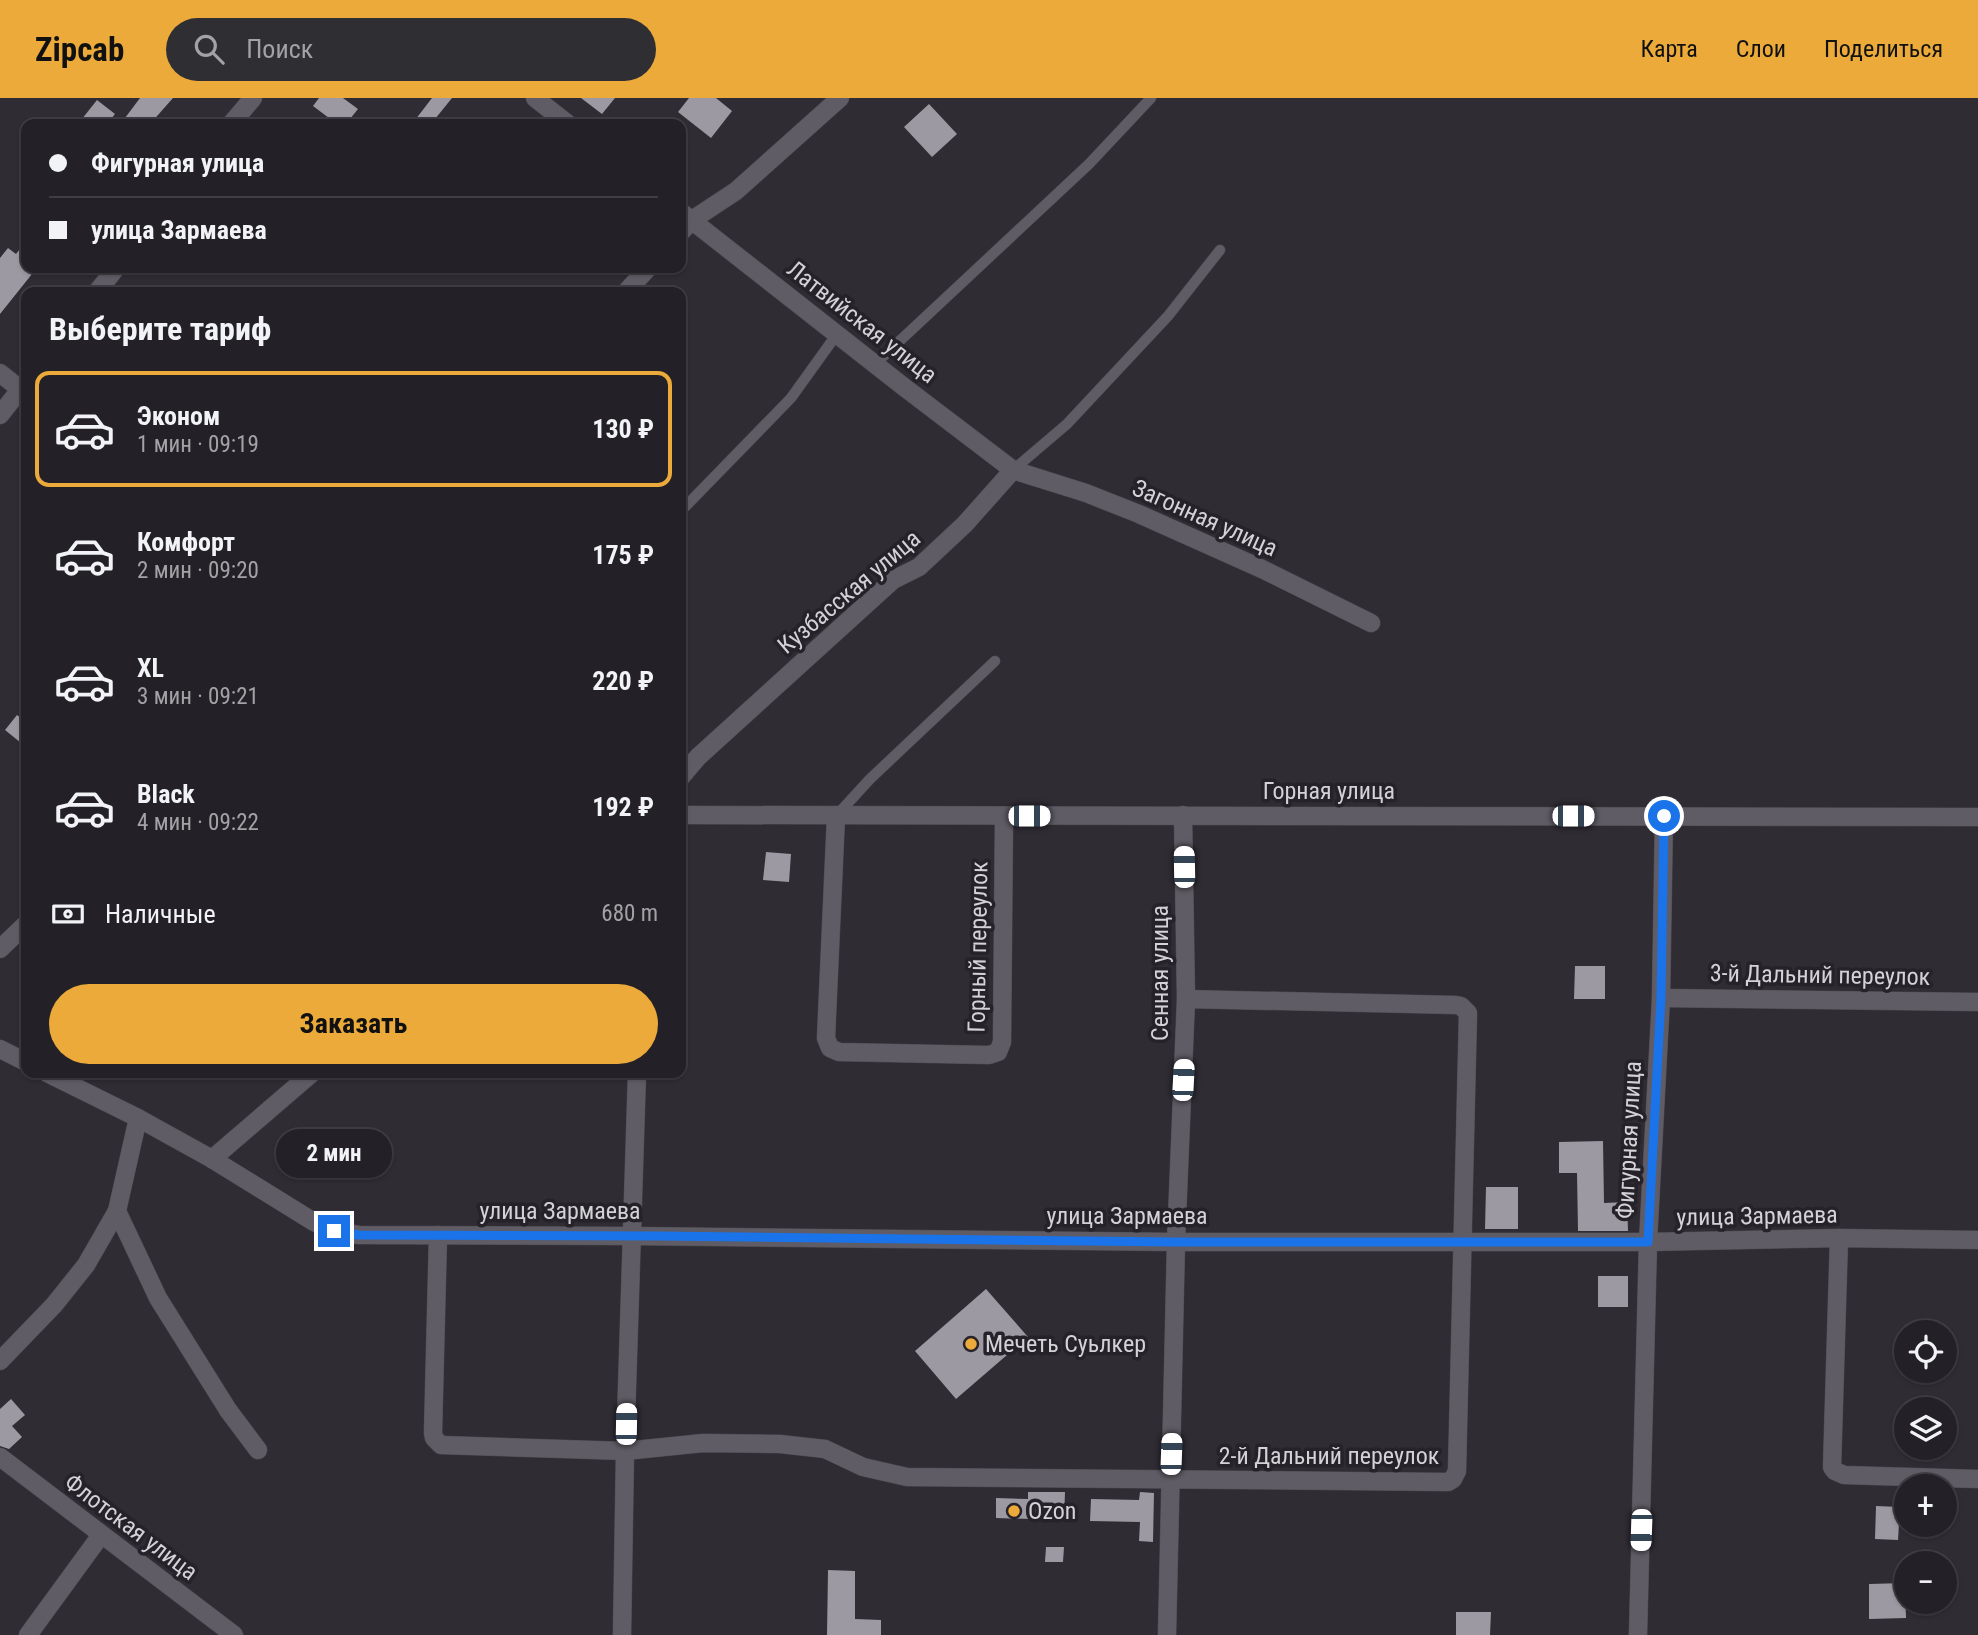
<!DOCTYPE html>
<html lang="ru">
<meta charset="utf-8">
<style>
:root{--surface:#232127;--page:#2f2e33;--text:#f1f3f6;--muted:#a3a3a7;--line:#403e44;--accent:#ebaa39}
body{margin:0;font-family:"Roboto Condensed",sans-serif;background:var(--page);color:var(--text);height:100vh;display:flex;flex-direction:column;font-size:26px;white-space:nowrap}
*{box-sizing:border-box;margin:0}
p{font-size:23px;color:var(--muted)}
.icon{flex:none;width:38px;height:38px;fill:none;stroke:currentColor;stroke-width:2;stroke-linecap:round;stroke-linejoin:round}
.map{position:relative;flex:1;overflow:hidden}
.details{position:absolute;left:21px;top:189px;width:665px;height:791px;display:flex;flex-direction:column;background:var(--surface);border-radius:14px;box-shadow:0 2px 5px #0004,0 0 0 2px var(--line)}
.details>*{flex:none}
.banner{position:absolute;left:21px;top:21px;width:665px;height:154px;border-radius:14px;box-shadow:0 2px 5px #0004,0 0 0 2px var(--line);display:grid;align-content:center;height:154px;padding:0 28px;background:var(--surface)}
.buttons{position:absolute;left:1894px;top:1222px;display:grid;gap:14px}
.buttons a{display:grid;place-items:center;width:63px;height:63px;border-radius:50%;background:var(--surface);box-shadow:0 2px 5px #0004,0 0 0 2px var(--line);font-size:35px}
.end{position:absolute;width:32px;height:32px;margin:-16px;border:9px solid #1a73e8;background:#fff;box-shadow:0 0 0 4px #fff}
.from{border-radius:50%}
.bubble{position:absolute;height:49px;border-radius:24px;background:var(--surface);box-shadow:0 2px 5px #0004,0 0 0 2px var(--line);font-size:23px;font-weight:700;line-height:49px;text-align:center}
.car{position:absolute;width:21px;height:42px;margin:-21px -10px;border-radius:9px;box-shadow:0 0 5px 2px #0007;background:linear-gradient(#fff 24%,#345 0 40%,#fff 0 76%,#345 0 86%,#fff 0)}
.banner b{display:flex;align-items:center;gap:24px;height:66px;font-size:26px}
.banner b+b{border-top:2px solid var(--line)}
.banner i{width:18px;height:18px;background:var(--text)}
ul{padding:0;list-style:none}
li{display:flex;align-items:center;gap:21px;height:116px;margin:0 14px 10px;padding:0 14px;border:4px solid transparent;border-radius:14px}
li div{flex:1}
li b{display:block;font-size:26px}
li em{font-style:normal;font-weight:700}
li.on{border-color:var(--accent)}
li>.icon{width:63px;height:63px;stroke-width:1.5}
h2{padding:0 28px;font-size:32px;line-height:84px}
.pay{display:flex;align-items:center;gap:18px;height:77px;padding:0 28px;font-size:26px}
.pay p{margin-inline-start:auto}
.button{display:flex;gap:14px;margin-top:auto;padding:14px 28px}
.button a{flex:1;height:80px;border-radius:42px;background:var(--accent);color:#111;font-size:28px;font-weight:700;line-height:80px;text-align:center}
header{display:flex;align-items:center;gap:42px;box-sizing:border-box;height:98px;padding:0 35px;background:var(--accent);color:#111}
header strong{font-size:33px}
nav{display:flex;gap:38px;margin-inline-start:auto;font-size:24px}
.search{width:490px;height:63px;background:var(--page);display:flex;align-items:center;gap:18px;box-sizing:border-box;padding:0 24px;border-radius:38px;color:var(--muted);font-size:26px}
.map>svg:first-child{display:block}
</style>
<header>
<strong>Zipcab</strong>
<div class="search"><svg class="icon" aria-label="search" viewBox="0 0 24 24"><circle cx="10" cy="10" r="6"/><path d="M15 15l6 6"/></svg>Поиск</div>
<nav><a>Карта</a><a>Слои</a><a>Поделиться</a></nav>
</header>
<div class="map">
<svg width="1978" height="1537" viewBox="0 0 1978 1537">
<rect width="100%" height="100%" fill="#2f2c34"/>
<g fill="#9c99a3">
<path d="M140,0H173L150,26H133L125,20Z"/>
<path d="M319,0H343L358,11L346,26H337L313,8Z"/>
<path d="M432,0H452L431,26H412Z"/>
<path d="M581,0H615L602,16Z"/>
<path d="M689,0H716L732,13L711,40L678,14Z"/>
<path d="M97,2L115,16L107,26H78Z"/>
<path d="M929,6L957,36L932,59L904,29Z"/>
<path d="M26,143V170L36,171L0,216V160L8,150L16,156Z"/>
<path d="M17,617L26,624V649L5,632Z"/>
<path d="M766,754L791,756L789,784L763,782Z"/>
<path d="M1575,868H1605V901H1574Z"/>
<path d="M1603,1043L1604,1105L1627,1104L1628,1133H1578L1577,1075H1559V1044Z"/>
<path d="M1486,1089H1518V1131H1485Z"/>
<rect x="1598" y="1178" width="30" height="31"/>
<path d="M986,1191L1028,1239L956,1301L915,1253Z"/>
<path d="M11,1301L25,1317L12,1328L22,1339L9,1351L0,1348V1311Z"/>
<path d="M1028,1394H1065L1064,1422L996,1420V1400L1028,1401Z"/>
<path d="M1140,1394L1154,1395L1153,1444L1139,1443L1140,1424L1090,1423L1091,1401L1139,1402Z"/>
<path d="M1876,1408L1900,1409L1898,1442L1875,1441Z"/>
<path d="M1046,1449H1064L1063,1464H1045Z"/>
<path d="M828,1472L855,1473V1521L881,1522V1537H827Z"/>
<path d="M1905,1485L1906,1520L1869,1521V1486Z"/>
<path d="M1456,1514H1491L1490,1537H1456Z"/>
</g>
<g fill="none" stroke-linecap="round" stroke-linejoin="round">
<g stroke="#4c4950" stroke-width="11">
<g id="lane">
<path d="M875,266L1089,66L1151,0"/>
<path d="M1013,372L1067,326L1168,218L1220,152"/>
<path d="M682,412L791,300L837,236"/>
<path d="M837,717L870,681L995,563"/>
</g>
</g>
<g stroke="#4c4950" stroke-width="19">
<g id="street">
<path d="M535,0L568,26"/>
<path d="M681,114L904,289L1013,372L1086,395L1139,416L1262,471L1371,525"/>
<path d="M681,134L692,122L736,93L840,0"/>
<path d="M626,194L648,170"/>
<path d="M0,275L20,291"/>
<path d="M681,679L698,659L893,482L919,469L965,426L1013,372"/>
<path d="M681,717L1978,719"/>
<path d="M1183,717L1186,901L1176,1144H1648L1839,1140L1978,1142"/>
<path d="M836,718L826,940L830,950L839,954L989,957L998,954L1002,944L1004,719"/>
<path d="M0,851L26,826"/>
<path d="M1661,900L1978,904"/>
<path d="M212,1061L312,975"/>
<path d="M117,1113L158,1200L228,1312L258,1352"/>
<path d="M438,1137L433,1335L434,1340L441,1347L625,1353L703,1345L780,1346L825,1351L863,1369L907,1379L1448,1384L1453,1381L1457,1373L1468,915L1461,908L1456,907L1186,901"/>
<path d="M1839,1140L1832,1369L1835,1373L1844,1377L1978,1381"/>
<path d="M0,1263L54,1207L86,1167L117,1113L138,1020"/>
<path d="M0,1359L234,1537"/>
<path d="M28,1537L101,1437"/>
<path d="M622,1537L625,1353L637,975"/>
<path d="M1638,1537L1648,1144L1661,900L1664,718"/>
</g>
</g>
<g stroke="#4c4950" stroke-width="19">
<g id="secondary">
<path d="M231,26L253,0"/>
<path d="M97,194L116,170"/>
<path d="M0,317L26,284"/>
<path d="M0,951L26,964"/>
<path d="M47,975L138,1020L212,1061L314,1124L334,1133L359,1137L631,1138L1176,1144L1167,1537"/>
</g>
</g>
<use href="#lane" stroke="#5f5c65" stroke-width="10"/>
<use href="#street" stroke="#5f5c65" stroke-width="18"/>
<use href="#secondary" stroke="#5f5c65" stroke-width="18"/>
</g>
<g fill="none" stroke-linecap="round" stroke-linejoin="round">
<path stroke="#1a73e8" stroke-width="9" d="M334,1133L359,1137L658,1138L1176,1144H1648L1661,900L1664,718"/>
</g>
<g fill="#ebaa39" stroke="#25222a" stroke-width="2.5">
<circle cx="971" cy="1246" r="7"/>
<circle cx="1014" cy="1413" r="7"/>
</g>
<g text-anchor="middle" dominant-baseline="central" stroke-width="7" stroke-linejoin="round" paint-order="stroke">
<g font-size="24" fill="#d3d2d7" stroke="#25222a">
<text transform="translate(862 224) rotate(38)">Латвийская улица</text>
<text transform="translate(1205 420) rotate(24)">Загонная улица</text>
<text transform="translate(849 494) rotate(-40)">Кузбасская улица</text>
<text x="1329" y="693">Горная улица</text>
<text transform="translate(978 849) rotate(-89)">Горный переулок</text>
<text transform="translate(1160 875) rotate(-90)">Сенная улица</text>
<text transform="translate(1820 877) rotate(1)">3-й Дальний переулок</text>
<text transform="translate(1629 1042) rotate(-87)">Фигурная улица</text>
<text x="560" y="1113">улица Зармаева</text>
<text x="1127" y="1118">улица Зармаева</text>
<text transform="translate(1757 1118) rotate(-1)">улица Зармаева</text>
<text x="1329" y="1358">2-й Дальний переулок</text>
<text transform="translate(131 1429) rotate(37)">Флотская улица</text>
</g>
<g font-size="24" fill="#d3d2d7" stroke="#25222a" text-anchor="start">
<text x="985" y="1246">Мечеть Суьлкер</text>
<text x="1028" y="1413">Ozon</text>
</g>
</g>
</svg>
<div class="buttons">
<a><svg class="icon" aria-label="locate" viewBox="0 0 24 24"><circle cx="12" cy="12" r="6"/><path d="M12 2v4M12 18v4M2 12h4M18 12h4"/></svg></a>
<a><svg class="icon" aria-label="layers" viewBox="0 0 24 24"><path d="M12 4l9 5-9 5-9-5zM3 14l9 5 9-5"/></svg></a>
<a>+</a>
<a>−</a>
</div>
<i class="end from" style="left:1664px;top:718px"></i>
<i class="end" style="left:334px;top:1133px"></i>
<div class="bubble" style="left:276px;top:1031px;width:116px">2 мин</div>
<i class="car" style="left:1029px;top:718px;rotate:90deg"></i>
<i class="car" style="left:1573px;top:718px;rotate:90deg"></i>
<i class="car" style="left:1184px;top:769px;rotate:359deg"></i>
<i class="car" style="left:1183px;top:982px;rotate:3deg"></i>
<i class="car" style="left:626px;top:1326px;rotate:1deg"></i>
<i class="car" style="left:1171px;top:1356px;rotate:2deg"></i>
<i class="car" style="left:1641px;top:1432px;rotate:182deg"></i>
<div class="banner">
<b><i class="from"></i>Фигурная улица</b>
<b><i></i>улица Зармаева</b>
</div>
<section class="details">
<h2>Выберите тариф</h2>
<ul>
<li class="on"><svg class="icon" aria-label="car" viewBox="0 0 24 24"><path d="M5 17H2v-5l4-1 3-4h7l3 4 3 1v5h-3M9 17h6M6 11h13"/><circle cx="7" cy="17" r="2"/><circle cx="17" cy="17" r="2"/></svg><div><b>Эконом</b><p>1 мин · 09:19</p></div><em>130 ₽</em></li>
<li><svg class="icon" aria-label="car" viewBox="0 0 24 24"><path d="M5 17H2v-5l4-1 3-4h7l3 4 3 1v5h-3M9 17h6M6 11h13"/><circle cx="7" cy="17" r="2"/><circle cx="17" cy="17" r="2"/></svg><div><b>Комфорт</b><p>2 мин · 09:20</p></div><em>175 ₽</em></li>
<li><svg class="icon" aria-label="car" viewBox="0 0 24 24"><path d="M5 17H2v-5l4-1 3-4h7l3 4 3 1v5h-3M9 17h6M6 11h13"/><circle cx="7" cy="17" r="2"/><circle cx="17" cy="17" r="2"/></svg><div><b>XL</b><p>3 мин · 09:21</p></div><em>220 ₽</em></li>
<li><svg class="icon" aria-label="car" viewBox="0 0 24 24"><path d="M5 17H2v-5l4-1 3-4h7l3 4 3 1v5h-3M9 17h6M6 11h13"/><circle cx="7" cy="17" r="2"/><circle cx="17" cy="17" r="2"/></svg><div><b>Black</b><p>4 мин · 09:22</p></div><em>192 ₽</em></li>
</ul>
<div class="pay"><svg class="icon" aria-label="cash" viewBox="0 0 24 24"><path d="M3 7h18v10H3z"/><circle cx="12" cy="12" r="2"/></svg>Наличные<p>680 m</p></div>
<div class="button"><a>Заказать</a></div>
</section>
</div>
